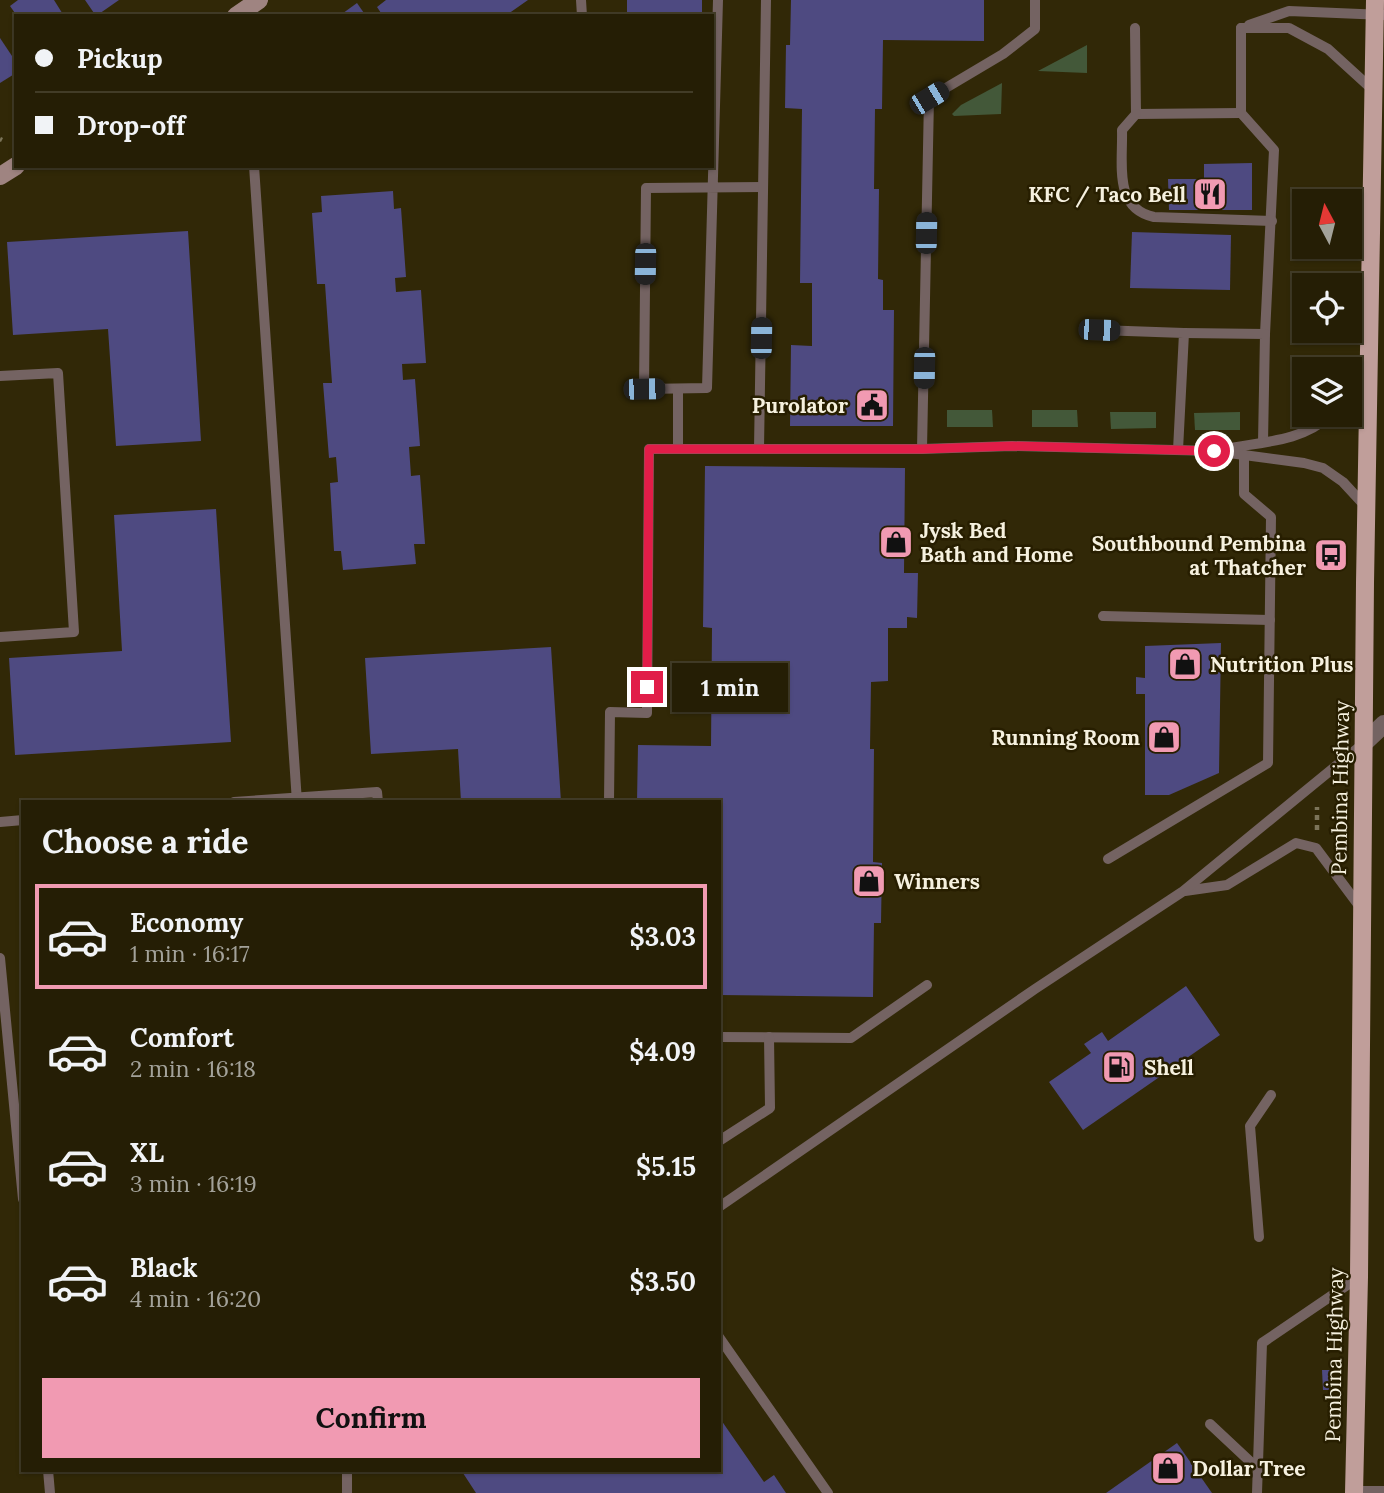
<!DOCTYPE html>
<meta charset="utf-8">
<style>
:root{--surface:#251e05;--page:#2d270f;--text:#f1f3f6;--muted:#a3a29a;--line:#423c27;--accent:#f19ab2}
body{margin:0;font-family:Lora,serif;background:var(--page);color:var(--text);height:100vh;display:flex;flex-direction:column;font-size:26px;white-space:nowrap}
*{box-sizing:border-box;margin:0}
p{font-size:23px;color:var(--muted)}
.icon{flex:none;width:38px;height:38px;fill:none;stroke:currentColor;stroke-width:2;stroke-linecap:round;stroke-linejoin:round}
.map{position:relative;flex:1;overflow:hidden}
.sheet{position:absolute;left:21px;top:800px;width:700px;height:672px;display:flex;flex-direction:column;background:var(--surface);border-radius:0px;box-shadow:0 2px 5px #0004,0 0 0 2px var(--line)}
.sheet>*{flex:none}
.top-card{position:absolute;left:14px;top:14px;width:700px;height:154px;border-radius:0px;box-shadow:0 2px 5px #0004,0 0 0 2px var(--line);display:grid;align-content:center;height:154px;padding:0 21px;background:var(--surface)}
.needle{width:46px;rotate:353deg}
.buttons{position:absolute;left:1292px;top:189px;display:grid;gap:14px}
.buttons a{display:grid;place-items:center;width:70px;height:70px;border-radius:0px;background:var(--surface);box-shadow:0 2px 5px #0004,0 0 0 2px var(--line);font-size:35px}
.end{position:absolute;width:32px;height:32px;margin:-16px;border:9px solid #e11d48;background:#fff;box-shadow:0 0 0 4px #fff}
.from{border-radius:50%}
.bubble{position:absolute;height:49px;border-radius:0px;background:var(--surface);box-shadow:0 2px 5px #0004,0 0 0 2px var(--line);font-size:23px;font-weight:700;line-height:49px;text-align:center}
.car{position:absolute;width:21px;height:42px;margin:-21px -10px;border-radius:9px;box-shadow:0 0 5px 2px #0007;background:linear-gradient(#222 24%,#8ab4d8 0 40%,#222 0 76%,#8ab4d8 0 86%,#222 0)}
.top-card b{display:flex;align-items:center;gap:24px;height:66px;font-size:26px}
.top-card b+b{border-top:2px solid var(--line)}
.top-card i{width:18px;height:18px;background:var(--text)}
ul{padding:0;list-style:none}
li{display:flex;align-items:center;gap:21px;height:105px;margin:0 14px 10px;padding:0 7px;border:4px solid transparent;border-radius:0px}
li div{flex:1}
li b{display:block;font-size:26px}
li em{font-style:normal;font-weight:700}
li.active{border-color:var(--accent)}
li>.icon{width:63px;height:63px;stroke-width:1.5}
h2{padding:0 21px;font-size:32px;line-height:84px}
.button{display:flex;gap:14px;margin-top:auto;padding:14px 21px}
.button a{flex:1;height:80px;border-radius:0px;background:var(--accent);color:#111;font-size:28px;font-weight:700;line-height:80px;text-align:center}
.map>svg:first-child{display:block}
</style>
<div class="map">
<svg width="1384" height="1493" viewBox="0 0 1384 1493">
<rect width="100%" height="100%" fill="#312807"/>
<g fill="#435839">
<path d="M1087,45V73L1038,71Z"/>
<path d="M1002,83L1001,114L954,116L952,114L961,105Z"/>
<path d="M947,410H992L993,427H947Z"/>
<path d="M1032,410H1077L1078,427H1032Z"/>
<path d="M1110,412H1156V428L1111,429Z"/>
<path d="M1240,412V430H1195L1194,413Z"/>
</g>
<g fill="#4e4a81">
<path d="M18,0H54L64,16H17L10,6Z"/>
<path d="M85,0H119L96,16Z"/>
<path d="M386,0H528L505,16H378L381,13L377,7Z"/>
<rect x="627" y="0" width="75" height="16"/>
<path d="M791,0H984V41L883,40L882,109H875L874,189H879L878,279L883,280V310H894L893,426H790L791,345L812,346V283H800L802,109L785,108L786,45H790Z"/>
<path d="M357,3L366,16H339Z"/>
<path d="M0,38L16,62V73L0,83Z"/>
<path d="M1252,163V210H1169L1168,179H1204V164Z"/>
<path d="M393,191L394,209L401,208L406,277L395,278L396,292L421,290L426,363L402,364L403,380L415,379L420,446L409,447L411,476L420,475L425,544H414L416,564L343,570L341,551H334L330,483L338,482L336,457L329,458L323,383H332L325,284H317L312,213L322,212L321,196Z"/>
<path d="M188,231L201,441L116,446L108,329L13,335L7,242Z"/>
<path d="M1132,232L1231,235L1230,290L1130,288Z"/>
<path d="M705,466L905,468L904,573H918L917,618L907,617V628H888V681L871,682L870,749H874L873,862L882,863L881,923H874L873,997L719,995V802H637L638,745L711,746L712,628L703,627Z"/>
<path d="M216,509L231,742L15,755L9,658L122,651L114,515Z"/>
<path d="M1221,643L1219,773L1169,795H1145V694H1136V677L1145,678V646Z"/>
<path d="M551,647L561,802H461L458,749L371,754L365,658Z"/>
<path d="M1186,986L1220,1035L1083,1130L1049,1082L1091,1053L1084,1044L1102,1032L1108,1041Z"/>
<path d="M1322,1370H1333L1334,1390H1323Z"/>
<path d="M719,1417L764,1482L774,1475L786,1493H476L461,1470H719Z"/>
<path d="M1177,1443L1212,1493H1106Z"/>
</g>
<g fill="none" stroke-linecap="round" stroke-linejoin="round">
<g stroke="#7c7459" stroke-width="4.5" stroke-dasharray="5 5" stroke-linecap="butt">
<path d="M0,139L2,140"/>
<path d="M1317,830V807"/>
</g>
<g stroke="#746362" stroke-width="10">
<path d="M581,0L582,16"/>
<path d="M718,0L707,388L644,389L646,188L763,187"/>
<path d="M1249,25L1289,11L1384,15"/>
<path d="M1135,28L1136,114L1241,113"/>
<path d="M1241,28V113L1274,150L1265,334"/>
<path d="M1241,28H1289L1328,49L1373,90"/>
<path d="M1136,114L1122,130C1123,164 1113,208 1154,217L1272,221"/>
<path d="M254,166L297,802"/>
<path d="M1099,330L1184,333L1178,450"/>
<path d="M1184,333L1265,334L1263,442"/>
<path d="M0,376L58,373L74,632L0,637"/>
<path d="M678,389V448"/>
<path d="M1349,390L1367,364"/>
<path d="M759,449L766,0"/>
<path d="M922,449L929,98L1003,54L1035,29V0"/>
<path d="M1224,449C1260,442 1303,442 1330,415"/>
<path d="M1103,616L1270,620"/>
<path d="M234,802L377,792L378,802"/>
<path d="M609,802L610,712L647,713L649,449H922L1012,446L1214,451L1304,463L1323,468L1343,482L1366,507"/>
<path d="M0,822L23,820"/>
<path d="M1108,859L1268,763L1271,517L1244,494V455"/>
<path d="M1185,891L1227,885L1296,843L1316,848L1360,907"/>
<path d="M0,958L23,1199"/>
<path d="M719,1037L851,1038L927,985"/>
<path d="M719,1141L770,1108L769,1037"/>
<path d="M719,1207L1035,989L1182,892L1364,743"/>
<path d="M1259,1237L1250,1126L1271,1095"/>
<path d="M719,1337L828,1493"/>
<path d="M1210,1424L1257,1468"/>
<path d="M48,1470L50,1493"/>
<path d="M347,1470V1493"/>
<path d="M1354,1491H1384"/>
<path d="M1257,1493L1262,1343L1359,1277"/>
</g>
<path stroke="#746362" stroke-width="18" d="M1364,743L1384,724"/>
<g stroke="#9f8481" stroke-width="18">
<path d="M236,16L259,0"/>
<path d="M0,176L16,166"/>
</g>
<path stroke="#c09e9a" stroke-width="18" d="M1354,1493L1359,1277L1365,583L1375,0"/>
</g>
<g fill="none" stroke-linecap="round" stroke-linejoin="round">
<path stroke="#e11d48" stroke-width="9" d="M647,687L649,449H922L1012,446L1214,451"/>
</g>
<defs>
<g id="restaurant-square" transform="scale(1.75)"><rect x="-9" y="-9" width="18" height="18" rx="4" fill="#f19ab2" stroke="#271e00"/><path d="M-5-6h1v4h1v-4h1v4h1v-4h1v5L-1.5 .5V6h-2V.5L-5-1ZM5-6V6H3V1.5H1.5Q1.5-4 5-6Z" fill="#111"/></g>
<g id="civic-square" transform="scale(1.75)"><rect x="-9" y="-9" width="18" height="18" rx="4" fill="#f19ab2" stroke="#271e00"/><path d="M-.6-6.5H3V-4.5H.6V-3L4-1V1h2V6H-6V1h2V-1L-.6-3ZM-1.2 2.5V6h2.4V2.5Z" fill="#111"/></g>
<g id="shop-square" transform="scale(1.75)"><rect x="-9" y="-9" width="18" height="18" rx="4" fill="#f19ab2" stroke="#271e00"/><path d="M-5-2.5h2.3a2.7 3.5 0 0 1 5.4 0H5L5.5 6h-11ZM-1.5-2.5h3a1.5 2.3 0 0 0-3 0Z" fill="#111"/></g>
<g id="bus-square" transform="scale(1.75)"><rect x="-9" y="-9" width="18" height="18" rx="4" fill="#f19ab2" stroke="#271e00"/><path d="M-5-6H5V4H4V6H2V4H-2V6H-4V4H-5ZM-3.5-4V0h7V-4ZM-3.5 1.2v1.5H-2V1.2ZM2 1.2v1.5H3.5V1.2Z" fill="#111"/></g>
<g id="fuel-square" transform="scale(1.75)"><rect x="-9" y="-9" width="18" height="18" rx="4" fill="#f19ab2" stroke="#271e00"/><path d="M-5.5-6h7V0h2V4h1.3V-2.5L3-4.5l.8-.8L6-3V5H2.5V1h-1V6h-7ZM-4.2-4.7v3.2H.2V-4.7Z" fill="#111"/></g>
</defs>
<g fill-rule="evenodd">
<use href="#restaurant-square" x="1210" y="194"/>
<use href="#civic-square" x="872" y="405"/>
<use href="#shop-square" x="896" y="542"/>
<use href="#bus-square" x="1331" y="555"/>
<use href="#shop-square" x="1185" y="664"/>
<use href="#shop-square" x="1164" y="737"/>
<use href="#shop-square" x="869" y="881"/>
<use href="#fuel-square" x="1119" y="1067"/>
<use href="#shop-square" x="1168" y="1468"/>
</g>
<g text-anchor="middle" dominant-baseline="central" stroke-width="5" stroke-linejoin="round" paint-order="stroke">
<g font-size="21" font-weight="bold" fill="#f6f1df" stroke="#271e00" text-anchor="start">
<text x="1186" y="194" text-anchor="end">KFC / Taco Bell</text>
<text x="848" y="405" text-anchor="end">Purolator</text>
<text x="920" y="530">Jysk Bed<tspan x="920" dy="24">Bath and Home</tspan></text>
<text x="1306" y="543" text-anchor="end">Southbound Pembina<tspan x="1306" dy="24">at Thatcher</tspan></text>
<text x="1210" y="664">Nutrition Plus</text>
<text x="1140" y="737" text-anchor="end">Running Room</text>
<text x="894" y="881">Winners</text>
<text x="1144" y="1067">Shell</text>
<text x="1192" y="1468">Dollar Tree</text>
</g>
<g font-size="21" fill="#f6f1df" stroke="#271e00">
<text transform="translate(1340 788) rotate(-89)">Pembina Highway</text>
<text transform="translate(1334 1355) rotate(-89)">Pembina Highway</text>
</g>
</g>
</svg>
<div class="buttons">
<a><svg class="needle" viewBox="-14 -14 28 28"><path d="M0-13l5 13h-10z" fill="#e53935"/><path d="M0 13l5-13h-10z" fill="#a3a29a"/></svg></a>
<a><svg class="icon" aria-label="locate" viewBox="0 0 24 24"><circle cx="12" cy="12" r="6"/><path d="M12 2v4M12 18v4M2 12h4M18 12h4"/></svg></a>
<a><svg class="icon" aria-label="layers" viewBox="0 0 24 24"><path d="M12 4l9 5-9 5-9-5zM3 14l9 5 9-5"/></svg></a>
</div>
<i class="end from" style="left:1214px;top:451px"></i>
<i class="end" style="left:647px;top:687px"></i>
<div class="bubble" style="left:672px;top:663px;width:116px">1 min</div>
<i class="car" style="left:929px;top:98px;rotate:59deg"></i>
<i class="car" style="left:926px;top:233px;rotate:1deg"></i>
<i class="car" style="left:645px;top:264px;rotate:181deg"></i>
<i class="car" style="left:1099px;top:330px;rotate:92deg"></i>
<i class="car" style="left:761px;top:338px;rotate:1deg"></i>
<i class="car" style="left:924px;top:368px;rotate:181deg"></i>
<i class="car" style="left:644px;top:389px;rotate:89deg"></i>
<div class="top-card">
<b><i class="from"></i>Pickup</b>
<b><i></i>Drop-off</b>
</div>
<section class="sheet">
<h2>Choose a ride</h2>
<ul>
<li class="active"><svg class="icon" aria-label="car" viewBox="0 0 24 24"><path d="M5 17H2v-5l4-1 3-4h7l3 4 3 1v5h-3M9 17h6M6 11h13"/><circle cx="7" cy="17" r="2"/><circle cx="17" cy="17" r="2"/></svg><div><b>Economy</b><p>1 min · 16:17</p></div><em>$3.03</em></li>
<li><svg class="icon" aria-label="car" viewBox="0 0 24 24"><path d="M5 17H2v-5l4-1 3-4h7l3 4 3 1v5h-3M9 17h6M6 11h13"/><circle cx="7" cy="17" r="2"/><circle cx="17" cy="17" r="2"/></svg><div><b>Comfort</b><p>2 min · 16:18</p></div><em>$4.09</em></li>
<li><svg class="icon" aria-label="car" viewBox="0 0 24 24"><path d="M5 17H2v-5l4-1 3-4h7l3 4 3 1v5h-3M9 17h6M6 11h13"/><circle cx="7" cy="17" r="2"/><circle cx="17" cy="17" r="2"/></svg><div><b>XL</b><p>3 min · 16:19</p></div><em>$5.15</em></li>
<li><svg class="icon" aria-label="car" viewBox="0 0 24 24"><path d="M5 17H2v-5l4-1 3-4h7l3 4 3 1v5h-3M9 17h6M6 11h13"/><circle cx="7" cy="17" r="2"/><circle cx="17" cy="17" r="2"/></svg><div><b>Black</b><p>4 min · 16:20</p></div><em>$3.50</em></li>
</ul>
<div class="button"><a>Confirm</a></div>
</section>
</div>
